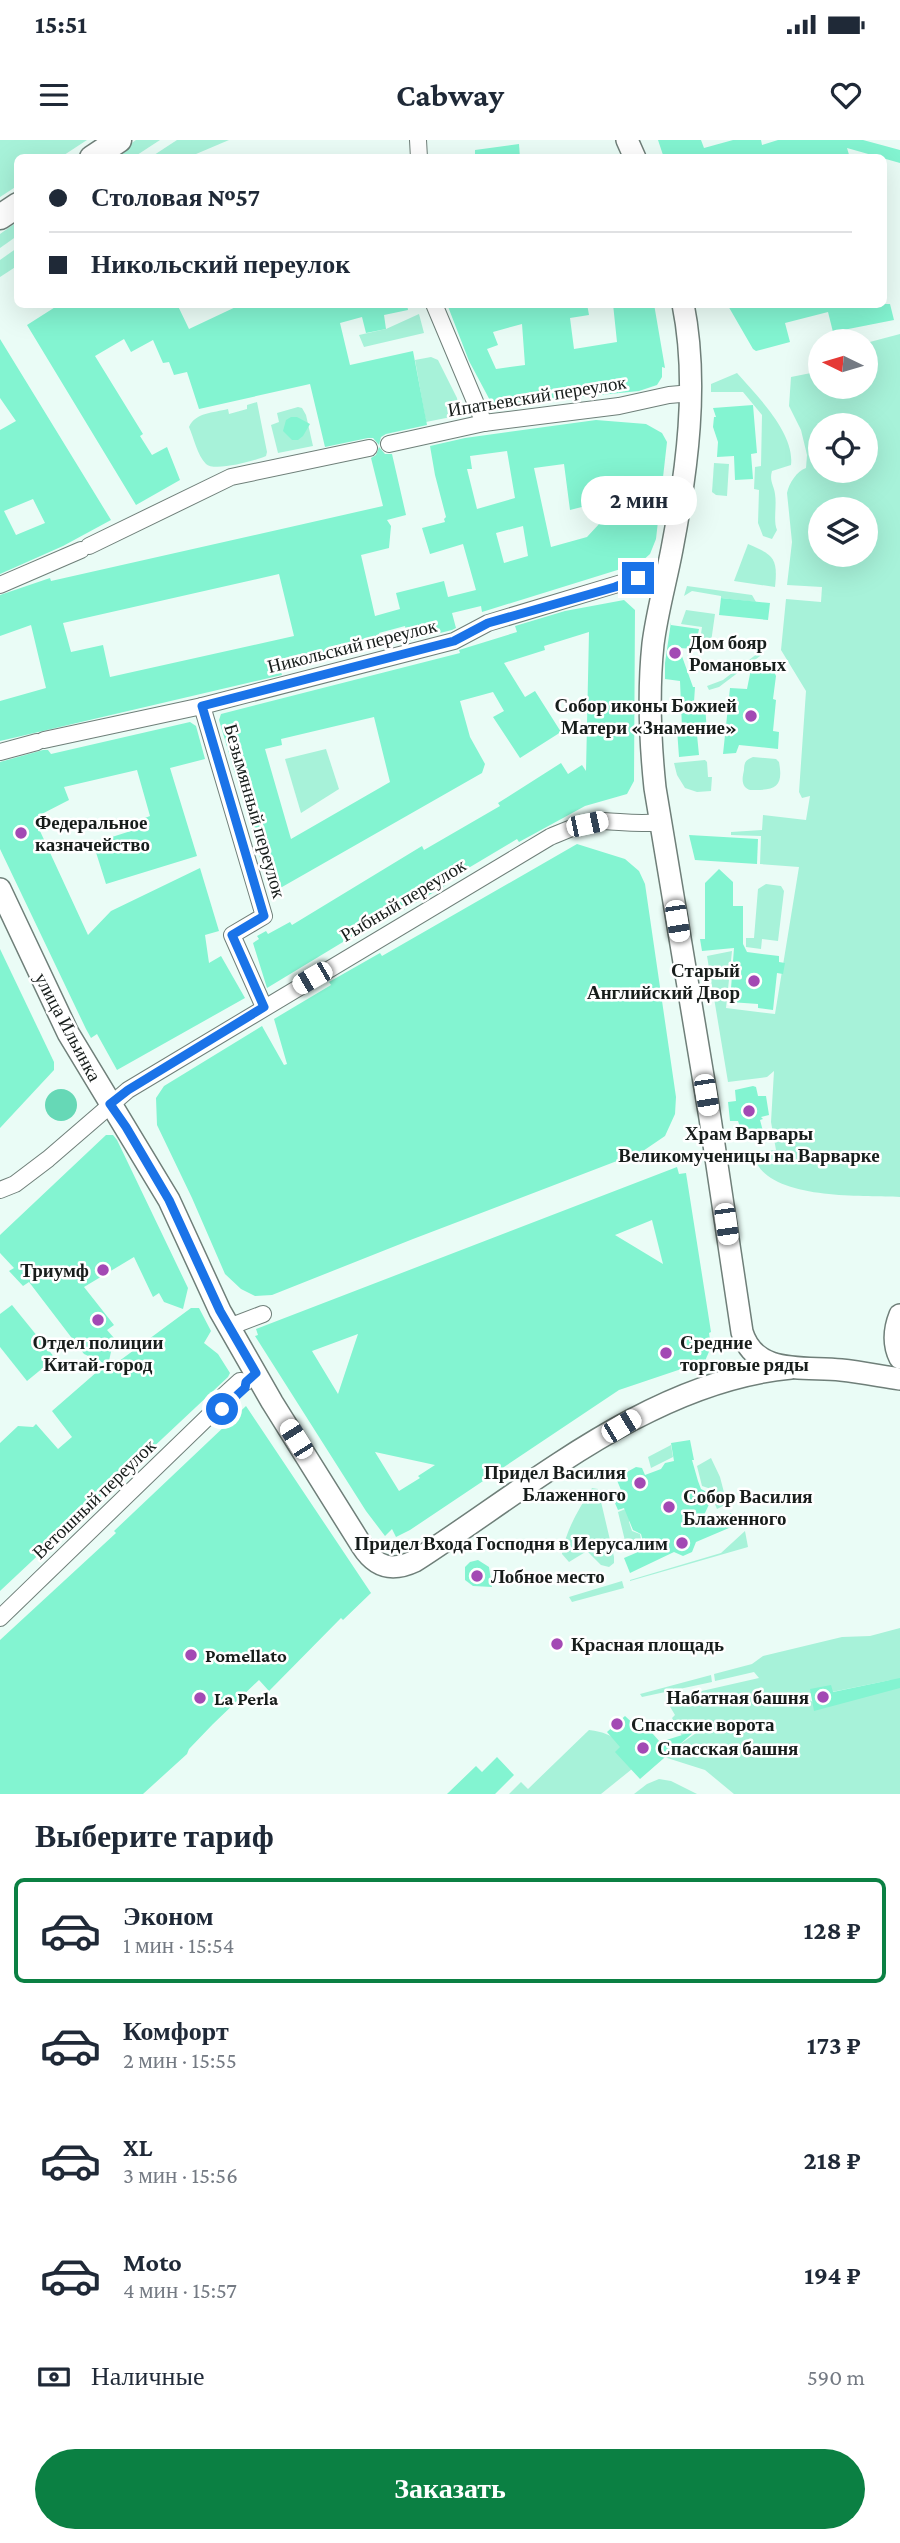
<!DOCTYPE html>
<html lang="ru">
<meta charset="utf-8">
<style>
:root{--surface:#fff;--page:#f6f6f7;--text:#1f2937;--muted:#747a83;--line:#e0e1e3;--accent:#0b8043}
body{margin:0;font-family:"Crimson Pro",serif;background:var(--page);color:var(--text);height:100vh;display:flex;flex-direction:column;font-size:26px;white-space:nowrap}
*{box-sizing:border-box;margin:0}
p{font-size:23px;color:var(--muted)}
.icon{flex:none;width:38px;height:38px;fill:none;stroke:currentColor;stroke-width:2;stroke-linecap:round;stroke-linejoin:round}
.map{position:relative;height:1654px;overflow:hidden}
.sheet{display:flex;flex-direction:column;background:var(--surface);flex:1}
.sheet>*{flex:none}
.guide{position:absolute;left:14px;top:14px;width:873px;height:154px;border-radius:10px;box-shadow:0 7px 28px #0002;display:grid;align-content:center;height:154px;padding:0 35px;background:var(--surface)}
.needle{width:46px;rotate:275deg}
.controls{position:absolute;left:808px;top:189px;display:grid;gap:14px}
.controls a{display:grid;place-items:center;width:70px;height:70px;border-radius:50%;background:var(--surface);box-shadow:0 7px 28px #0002;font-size:35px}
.end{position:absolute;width:32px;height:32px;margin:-16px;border:9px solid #1a73e8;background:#fff;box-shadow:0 0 0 4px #fff}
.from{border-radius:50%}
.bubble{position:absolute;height:49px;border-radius:24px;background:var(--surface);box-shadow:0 7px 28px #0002;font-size:23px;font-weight:700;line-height:49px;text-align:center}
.car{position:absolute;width:21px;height:42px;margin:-21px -10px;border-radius:9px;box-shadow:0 0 5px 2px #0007;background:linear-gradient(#fff 24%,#345 0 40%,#fff 0 76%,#345 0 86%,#fff 0)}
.guide b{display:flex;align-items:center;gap:24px;height:66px;font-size:26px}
.guide b+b{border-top:2px solid var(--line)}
.guide i{width:18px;height:18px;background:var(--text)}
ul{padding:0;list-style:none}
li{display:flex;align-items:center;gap:21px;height:105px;margin:0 14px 10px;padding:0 21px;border:4px solid transparent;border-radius:10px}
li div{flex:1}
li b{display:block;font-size:26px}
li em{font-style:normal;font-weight:700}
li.current{border-color:var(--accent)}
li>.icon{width:63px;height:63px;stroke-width:1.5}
h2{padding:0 35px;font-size:32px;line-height:84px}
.pay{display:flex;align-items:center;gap:18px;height:77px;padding:0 35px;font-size:26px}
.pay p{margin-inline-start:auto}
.button{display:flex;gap:14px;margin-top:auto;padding:14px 35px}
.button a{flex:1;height:80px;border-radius:42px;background:var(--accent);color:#fff;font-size:28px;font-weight:700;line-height:80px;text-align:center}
.status{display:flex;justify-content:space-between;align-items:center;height:49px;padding:0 35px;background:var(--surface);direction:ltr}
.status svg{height:19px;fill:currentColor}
header{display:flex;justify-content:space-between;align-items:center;height:91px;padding:0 35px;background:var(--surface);font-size:32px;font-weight:700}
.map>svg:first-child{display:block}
</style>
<div class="status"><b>15:51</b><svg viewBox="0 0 49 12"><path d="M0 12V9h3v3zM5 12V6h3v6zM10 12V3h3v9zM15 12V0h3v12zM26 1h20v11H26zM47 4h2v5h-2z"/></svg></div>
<header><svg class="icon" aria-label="menu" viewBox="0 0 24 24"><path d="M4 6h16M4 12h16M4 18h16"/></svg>Cabway<svg class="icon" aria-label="heart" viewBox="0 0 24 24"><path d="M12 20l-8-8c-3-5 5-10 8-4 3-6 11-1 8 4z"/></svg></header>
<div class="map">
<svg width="900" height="1654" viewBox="0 0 900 1654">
<rect width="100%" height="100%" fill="#eafcf6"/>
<g fill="#a7f2d9" fill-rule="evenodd">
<path d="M0,0H87L61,17L18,18L17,46L0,57Z"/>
<path d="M136,0H160L134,17L111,18Z"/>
<path d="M177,0H229L189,17H151Z"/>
<path d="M17,82V96L0,108V94Z"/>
<path d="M17,108V126L0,137V120Z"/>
<path d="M419,174L424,193L364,207L359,195L386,189Z"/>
<path d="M900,194V1057C863,1055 767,1061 754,1017L761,1012L776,1010L771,982L774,931L767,937L728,942L707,816L732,811L726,868L775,874L799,727L760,724L761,696L731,695V692L762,690L763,675L806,680L810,656L802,658L799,652L806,551L781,510L786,459L821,462L822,447L787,445L792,402L787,353C789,343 797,331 806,328L807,315L801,290L789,266L791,237L821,231V247H866V203ZM821,285H866V331H821ZM821,369H866V415H821Z"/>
<path d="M431,217L438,220L457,258L459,270L451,277L426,282L415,220Z"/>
<path d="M737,233C757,256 795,293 791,325L772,331C769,341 774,345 775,354C777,366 773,381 777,390L772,399L763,396L758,383L759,350L754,349L755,327L761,326L762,275L743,252H711V244Z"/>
<path d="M257,262L267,312L266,316C255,321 214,332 206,324C197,315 194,298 189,287C196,272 213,273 228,269L229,274L247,269V265Z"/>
<path d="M298,267L302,268L306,275L313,306L278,313L271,285L279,282L277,273Z"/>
<path d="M714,323L729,324L727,356L716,355L712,352Z"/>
<path d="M748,404C774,415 778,418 775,447L734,441Z"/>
<path d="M687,446L752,455L756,462L721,458V456L692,451L684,456Z"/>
<path d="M686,470L715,474L710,509L699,508L702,487L681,484Z"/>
<path d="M762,510L764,513L719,547L709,550L707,546L723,540Z"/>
<path d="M326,609L339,649L301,673L285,619Z"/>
<path d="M753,617L776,619L779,622C783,644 778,650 756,650C751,650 749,651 745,647C741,642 743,635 744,630C744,622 746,620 753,617Z"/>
<path d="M705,620L707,622L708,637H712L711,651L697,652L685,648L677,635L674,623Z"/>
<path d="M766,744L781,746L784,751L778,801L762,799L761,809L746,807V798H754L758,749Z"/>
<path d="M671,1305L673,1317L651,1328L648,1317Z"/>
<path d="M711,1318L720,1337L727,1364L717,1369L708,1348L702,1346L697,1326Z"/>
<path d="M592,1348L598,1349L614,1417V1423L609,1427L601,1425L587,1411L569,1422L562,1414C566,1389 579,1369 592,1348Z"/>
<path d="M628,1368L632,1376L629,1382L632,1391L640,1394L642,1405L627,1409L618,1372Z"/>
<path d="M745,1391L748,1407L630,1441V1440L721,1413Z"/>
<path d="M622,1441L624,1448L572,1462L569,1457Z"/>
<path d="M900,1488V1654H734L705,1630L664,1617L667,1609L679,1605L699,1591L682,1596L672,1578L675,1575L669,1565L693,1553L759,1538L754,1532L715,1541L714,1534L752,1524L763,1516L842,1497L870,1496ZM891,1540L813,1562L806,1558L812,1556Z"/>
<path d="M711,1535L712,1542L642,1557L640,1554Z"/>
<path d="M589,1590C619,1594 619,1603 632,1629L601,1654H509L521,1642L528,1649Z"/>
<path d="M659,1639L671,1641L697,1654H634L647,1644Z"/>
</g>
<circle fill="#66d8b6" cx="61" cy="965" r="16"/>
<g fill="#83f4d1" fill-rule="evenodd">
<path d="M658,0H701L704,8L733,0H761L762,5L778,0H863L900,10V23L847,8L850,18H664Z"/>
<path d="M519,4L520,18H475V10Z"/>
<path d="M60,164H177L189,189L242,164H407L408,170L384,175L386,189L366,193L362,177L340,183L350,225L413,211L427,285L386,294L381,297L379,305L373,298H368L325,307L310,244L199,269L187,232L174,235L169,222L163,223L153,200L131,212L124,199L95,216L143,294L140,296L152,315L167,307L180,340L136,365L27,185Z"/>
<path d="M447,164H587L589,175L570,178L574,209L617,202L613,164H654L665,228L662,227V237L657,245L639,251L493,266L469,221ZM522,184L525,225L496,229L487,209L498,205L493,192Z"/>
<path d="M727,164H890L894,180L833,192L828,172L785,183L790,202L756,211L753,209Z"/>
<path d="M0,199L111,380L63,406L0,434V290L16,281L0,258ZM33,359L45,383L16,395L4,371Z"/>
<path d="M753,265L757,313L751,314L753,339L735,340L734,316L717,317L718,302L713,287L714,277H716L713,268Z"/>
<path d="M291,277H297L310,284L303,296L298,300H292L283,291L286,280Z"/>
<path d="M596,280L646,284L662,293L667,302L656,399L650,414L640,423L482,472L481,466L452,473L456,488L452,490L408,501L405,486L379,493L380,499L283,521L285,531L281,532L282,535L0,601V561L46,548L31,485L0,496V455L50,438L51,441L383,366L371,318L376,315L379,307L385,314H392L406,375L387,380L391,386L389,408L361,415L375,476L400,469L396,453L444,441L448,457L476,450L463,404L430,414L422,388L445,382L444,379L446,377L435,335L430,306L465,298ZM507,311L515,358L477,369L467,329H472L470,316ZM564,324L570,370L625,356L587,397L551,407L534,328ZM523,386L528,416L504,423L496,393ZM279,434L294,496L110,537L103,505L71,512L63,483Z"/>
<path d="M721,458L770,463L768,480L719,475Z"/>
<path d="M624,460L635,470L634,641L627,654L585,666L519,702L517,699L445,742L446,745L383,782L381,779L267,848L253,803L259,799L257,796L266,791L268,794L290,782L292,785L422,706L424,710L500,666L498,663L561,623L568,634L582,625L586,631L589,492L544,506L545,510L504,523L525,557L535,551L561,592L520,618L493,577L504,571L493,552L460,561L470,597L485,624L482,633L275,751L269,748L219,580L221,574L460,513L459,510L517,492L515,486L565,471ZM374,577L390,642L291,699L265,609L282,605L281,599Z"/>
<path d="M671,482V485L699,489L695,509L679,508L693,547H695L694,562H705L707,595H697L699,615L679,617L677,589L682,588L680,541L665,539V523Z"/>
<path d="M761,523L772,527L776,536L773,559L776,560L773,591L779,592L778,609L739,605L736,613L723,614L730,548L747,549L751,529Z"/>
<path d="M190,582L196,586L205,619L170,628L197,716L106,744L93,703L134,690L132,683L150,676L137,630L64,647L69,660L34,678L88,795L111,771L200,728L219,791L205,795L209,823L221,816L245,858L117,930L97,894L91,898L86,889L0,709V622L43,610H48L51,614Z"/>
<path d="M689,695L758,699L757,724L695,720Z"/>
<path d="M577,704L625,719L639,731L645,744L676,957L675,974L665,996L643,1011L413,1099L272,1155L255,1156L241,1149L225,1134L192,1058L157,985L156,958L164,946L262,886L284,925L287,924L274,879L331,845L329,842L380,813L382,816Z"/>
<path d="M719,729L733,742V766H743V804L747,812L779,816V822L785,823L783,834L777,833L773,870L758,868V864L730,862L734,808L702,811L700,799H705V743Z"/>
<path d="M0,809L54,922V930L0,988Z"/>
<path d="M753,946L756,947L758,956H766L769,975L761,977L763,979L760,980L764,995L747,998L746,990H741L738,981H730L728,962L736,961L735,950Z"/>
<path d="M106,995H113L117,1000L188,1148L183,1169L164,1162L159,1153L153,1157L134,1117L84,1147L114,1185L107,1190L114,1198L107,1230L191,1168H199L211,1191L204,1203L218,1214L230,1233L228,1237L0,1451V1303L18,1286L33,1287L36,1284L58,1309L72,1297L52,1271L106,1224L84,1214L29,1142L23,1146L9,1131L14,1128L0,1113V1095Z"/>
<path d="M677,1027L679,1034L686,1033L711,1192L709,1193L711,1207L705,1221L619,1250L410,1390L396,1397L392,1389L385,1396L366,1371L255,1196L258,1195L256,1189ZM652,1080L663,1124L615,1095ZM358,1194L338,1254L312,1211ZM375,1312L435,1325L418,1336L420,1338L399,1351Z"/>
<path d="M12,1165L55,1218L27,1241L0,1207V1174Z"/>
<path d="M246,1266L371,1453L343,1480L341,1478L269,1551L259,1540L213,1584L189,1609L187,1614L143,1654H0V1500L116,1393L114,1391Z"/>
<path d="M690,1300L694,1320H692L698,1341L701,1349L707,1352L711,1360L698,1388L731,1373L736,1385L696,1402L692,1412L683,1416L674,1412L630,1433L624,1418L645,1409L641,1394L633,1390L624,1368L618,1370L611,1354L621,1350L616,1338L636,1327L642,1328L645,1335L661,1329L665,1323L674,1321L671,1303Z"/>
<path d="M478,1420L489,1427L492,1447L473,1446L465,1440V1427L470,1422Z"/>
<path d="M900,1538V1548L814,1571L810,1549L831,1545L833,1552Z"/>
<path d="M625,1576L640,1590L645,1585L660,1602L695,1591L640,1639L615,1612L620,1607L607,1592Z"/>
<path d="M497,1617L514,1635L495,1654H447L476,1626L482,1632Z"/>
</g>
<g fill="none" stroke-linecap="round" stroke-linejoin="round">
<g stroke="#6f7f79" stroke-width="18">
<g id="street">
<path d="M418,0L419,18"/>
<path d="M434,164L484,283"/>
<path d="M389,304L484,283L619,266L669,255L692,253"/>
<path d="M89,406L231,337L369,308"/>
<path d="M0,445L81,410"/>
<path d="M202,566L264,776L232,795L264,867"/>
<path d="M44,600L202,566L454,501L488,483L638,438L665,440"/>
<path d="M0,612L37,602"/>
<path d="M0,1050L15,1044L48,1019L128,950L550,697C567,690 585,681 604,681C624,682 640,685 660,682"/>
<path d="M229,1187L263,1174"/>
<path d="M0,1478L216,1269V1263L240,1241L246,1242"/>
</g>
</g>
<g stroke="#6f7f79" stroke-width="24">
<g id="secondary">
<path d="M627,0L635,18"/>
<path d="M683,164C699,243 687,331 672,409C666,441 657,472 653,504C648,552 650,600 655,648L710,978L742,1192C755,1236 805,1226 841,1230C860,1232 880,1236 900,1239"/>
<path d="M0,749L68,893L169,1060L220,1171L272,1262L362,1406C376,1428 392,1432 415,1421C530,1347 651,1241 791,1228"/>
<path d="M900,1175C894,1190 893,1204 900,1218"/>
</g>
</g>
<g stroke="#6f7f79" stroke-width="27">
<g id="primary">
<path d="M92,18L119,0"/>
<path d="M0,77L18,65"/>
</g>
</g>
<use href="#street" stroke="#fff" stroke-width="16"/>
<use href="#secondary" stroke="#fff" stroke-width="21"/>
<use href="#primary" stroke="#fff" stroke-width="24"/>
</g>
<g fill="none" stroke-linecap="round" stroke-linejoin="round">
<path stroke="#1a73e8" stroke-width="9" d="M222,1269L245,1248L246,1242L256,1233L220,1171L169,1060L126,987L110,964L128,950L264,867L232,795L264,776L202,566L454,501L488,483L615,447L638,438"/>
</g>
<g fill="#a349b4" stroke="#fff" stroke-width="2.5">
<circle cx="675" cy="513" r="7"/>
<circle cx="751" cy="576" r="7"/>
<circle cx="21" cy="693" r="7"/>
<circle cx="754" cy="841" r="7"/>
<circle cx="749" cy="971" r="7"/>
<circle cx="103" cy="1130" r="7"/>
<circle cx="98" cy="1180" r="7"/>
<circle cx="666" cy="1213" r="7"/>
<circle cx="640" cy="1343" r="7"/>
<circle cx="669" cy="1367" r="7"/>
<circle cx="682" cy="1403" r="7"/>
<circle cx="477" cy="1436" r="7"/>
<circle cx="557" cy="1504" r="7"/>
<circle cx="191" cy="1515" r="7"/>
<circle cx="823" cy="1557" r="7"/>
<circle cx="200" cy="1558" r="7"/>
<circle cx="617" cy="1584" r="7"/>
<circle cx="643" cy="1608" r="7"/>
</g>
<g text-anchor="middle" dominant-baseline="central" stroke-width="5" stroke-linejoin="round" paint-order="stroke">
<g font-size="19" fill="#171d1b" stroke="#fff">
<text transform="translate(537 256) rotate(-9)">Ипатьевский переулок</text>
<text transform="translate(352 506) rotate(-14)">Никольский переулок</text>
<text transform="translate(255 671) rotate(74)">Безымянный переулок</text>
<text transform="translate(403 760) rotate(-31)">Рыбный переулок</text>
<text transform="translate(68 887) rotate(62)">улица Ильинка</text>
<text transform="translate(94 1359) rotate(-44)">Ветошный переулок</text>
</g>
<g font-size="19" font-weight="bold" fill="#171d1b" stroke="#fff" text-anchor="start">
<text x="689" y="502">Дом бояр<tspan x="689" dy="22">Романовых</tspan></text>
<text x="737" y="565" text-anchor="end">Собор иконы Божией<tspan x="737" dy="22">Матери «Знамение»</tspan></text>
<text x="35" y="682">Федеральное<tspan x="35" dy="22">казначейство</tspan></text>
<text x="740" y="830" text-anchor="end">Старый<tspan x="740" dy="22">Английский Двор</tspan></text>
<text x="749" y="993" text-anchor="middle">Храм Варвары<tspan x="749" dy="22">Великомученицы на Варварке</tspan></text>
<text x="89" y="1130" text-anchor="end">Триумф</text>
<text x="98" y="1202" text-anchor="middle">Отдел полиции<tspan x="98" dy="22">Китай-город</tspan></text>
<text x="680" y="1202">Средние<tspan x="680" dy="22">торговые ряды</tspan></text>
<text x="626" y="1332" text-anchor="end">Придел Василия<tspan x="626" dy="22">Блаженного</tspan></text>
<text x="683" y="1356">Собор Василия<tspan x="683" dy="22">Блаженного</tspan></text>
<text x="668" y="1403" text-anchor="end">Придел Входа Господня в Иерусалим</text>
<text x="491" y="1436">Лобное место</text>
<text x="571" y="1504">Красная площадь</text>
<text x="205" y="1515">Pomellato</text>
<text x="809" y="1557" text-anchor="end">Набатная башня</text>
<text x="214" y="1558">La Perla</text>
<text x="631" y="1584">Спасские ворота</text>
<text x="657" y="1608">Спасская башня</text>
</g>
</g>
</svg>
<div class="controls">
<a><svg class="needle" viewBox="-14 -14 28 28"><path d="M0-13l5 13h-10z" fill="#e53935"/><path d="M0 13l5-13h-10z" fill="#747a83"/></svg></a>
<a><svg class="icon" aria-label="locate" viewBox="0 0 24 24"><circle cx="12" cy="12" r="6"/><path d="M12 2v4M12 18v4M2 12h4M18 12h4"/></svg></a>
<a><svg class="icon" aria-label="layers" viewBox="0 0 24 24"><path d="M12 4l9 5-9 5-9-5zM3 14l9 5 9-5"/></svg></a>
</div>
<i class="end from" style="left:222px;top:1269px"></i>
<i class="end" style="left:638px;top:438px"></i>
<div class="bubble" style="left:581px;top:336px;width:116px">2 мин</div>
<i class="car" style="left:587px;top:684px;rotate:78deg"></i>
<i class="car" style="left:677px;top:781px;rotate:171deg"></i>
<i class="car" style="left:312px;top:838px;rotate:240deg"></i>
<i class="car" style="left:706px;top:955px;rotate:171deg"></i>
<i class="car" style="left:726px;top:1084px;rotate:172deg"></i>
<i class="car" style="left:621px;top:1286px;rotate:59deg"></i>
<i class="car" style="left:296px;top:1299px;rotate:328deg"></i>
<div class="guide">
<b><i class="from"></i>Столовая №57</b>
<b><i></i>Никольский переулок</b>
</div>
</div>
<section class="sheet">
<h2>Выберите тариф</h2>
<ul>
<li class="current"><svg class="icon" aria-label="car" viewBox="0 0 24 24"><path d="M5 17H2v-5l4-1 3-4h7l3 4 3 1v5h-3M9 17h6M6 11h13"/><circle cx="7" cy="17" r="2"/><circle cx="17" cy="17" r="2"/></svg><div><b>Эконом</b><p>1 мин · 15:54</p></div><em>128 ₽</em></li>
<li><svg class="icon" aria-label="car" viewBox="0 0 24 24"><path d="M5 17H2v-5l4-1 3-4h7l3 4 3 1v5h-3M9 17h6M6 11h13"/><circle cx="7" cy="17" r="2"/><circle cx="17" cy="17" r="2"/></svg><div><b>Комфорт</b><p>2 мин · 15:55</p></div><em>173 ₽</em></li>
<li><svg class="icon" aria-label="car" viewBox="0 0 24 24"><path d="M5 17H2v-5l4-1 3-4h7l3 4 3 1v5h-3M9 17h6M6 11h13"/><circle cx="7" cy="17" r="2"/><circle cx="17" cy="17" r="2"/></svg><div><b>XL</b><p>3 мин · 15:56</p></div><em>218 ₽</em></li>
<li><svg class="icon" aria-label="car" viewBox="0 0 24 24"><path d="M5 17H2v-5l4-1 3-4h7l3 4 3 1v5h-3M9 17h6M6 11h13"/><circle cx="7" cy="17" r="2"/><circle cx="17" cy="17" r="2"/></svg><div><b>Moto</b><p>4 мин · 15:57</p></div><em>194 ₽</em></li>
</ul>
<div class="pay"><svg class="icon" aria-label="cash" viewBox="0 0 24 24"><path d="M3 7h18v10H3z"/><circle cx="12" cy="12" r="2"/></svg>Наличные<p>590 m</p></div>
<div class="button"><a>Заказать</a></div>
</section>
